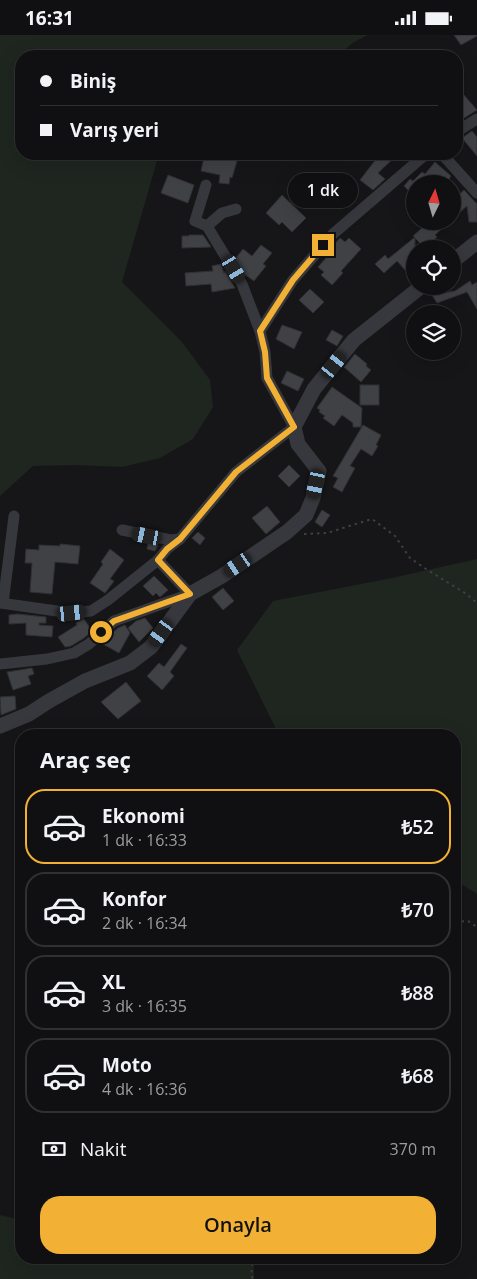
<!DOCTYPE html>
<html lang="tr">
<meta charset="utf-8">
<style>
:root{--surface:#101012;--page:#19191b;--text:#f1f3f6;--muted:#9c9d9f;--line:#303032;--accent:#f2b134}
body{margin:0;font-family:"Open Sans",sans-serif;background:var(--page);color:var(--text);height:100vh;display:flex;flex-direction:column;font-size:19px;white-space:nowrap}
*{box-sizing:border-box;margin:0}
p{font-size:16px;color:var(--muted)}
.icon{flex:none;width:28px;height:28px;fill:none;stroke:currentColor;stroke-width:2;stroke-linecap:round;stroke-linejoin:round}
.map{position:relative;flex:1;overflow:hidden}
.drawer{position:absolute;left:15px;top:694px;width:446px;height:535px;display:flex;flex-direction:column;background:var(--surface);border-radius:20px;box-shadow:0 5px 20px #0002,0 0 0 1px var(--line)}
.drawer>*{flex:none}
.banner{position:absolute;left:15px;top:15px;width:448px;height:110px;border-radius:20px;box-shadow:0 5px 20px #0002,0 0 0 1px var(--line);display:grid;align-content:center;height:110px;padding:0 25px;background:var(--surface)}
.needle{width:32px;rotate:5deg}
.controls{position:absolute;left:406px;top:140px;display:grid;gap:10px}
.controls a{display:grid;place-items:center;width:55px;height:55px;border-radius:50%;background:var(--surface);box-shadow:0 5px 20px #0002,0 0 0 1px var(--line);font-size:25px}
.end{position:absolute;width:22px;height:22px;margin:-11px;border:6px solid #f2b134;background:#111;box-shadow:0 0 0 2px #111}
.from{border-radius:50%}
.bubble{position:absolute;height:35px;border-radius:18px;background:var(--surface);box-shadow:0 5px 20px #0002,0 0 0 1px var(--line);font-size:16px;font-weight:600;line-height:35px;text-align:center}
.car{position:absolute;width:15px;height:30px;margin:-15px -8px;border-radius:6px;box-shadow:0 0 4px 1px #0007;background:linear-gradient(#222 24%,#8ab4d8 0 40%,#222 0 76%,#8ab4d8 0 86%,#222 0)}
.banner b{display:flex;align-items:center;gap:18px;height:48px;font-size:19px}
.banner b+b{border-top:1px solid var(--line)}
.banner i{width:12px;height:12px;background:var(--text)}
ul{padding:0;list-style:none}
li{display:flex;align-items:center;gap:15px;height:75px;margin:0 10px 8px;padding:0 15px;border:2px solid var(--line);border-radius:20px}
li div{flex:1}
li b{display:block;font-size:19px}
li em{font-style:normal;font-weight:600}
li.selected{border-color:var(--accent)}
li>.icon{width:45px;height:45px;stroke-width:1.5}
h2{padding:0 25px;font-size:22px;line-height:60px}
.pay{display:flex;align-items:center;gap:12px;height:55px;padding:0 25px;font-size:19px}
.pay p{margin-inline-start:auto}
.button{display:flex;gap:10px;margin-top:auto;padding:10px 25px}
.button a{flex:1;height:58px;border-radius:20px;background:var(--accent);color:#111;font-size:20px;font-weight:600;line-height:58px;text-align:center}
.status{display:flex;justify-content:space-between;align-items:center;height:35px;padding:0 25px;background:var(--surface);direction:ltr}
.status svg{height:14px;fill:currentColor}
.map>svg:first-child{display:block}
</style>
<div class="status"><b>16:31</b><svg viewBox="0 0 49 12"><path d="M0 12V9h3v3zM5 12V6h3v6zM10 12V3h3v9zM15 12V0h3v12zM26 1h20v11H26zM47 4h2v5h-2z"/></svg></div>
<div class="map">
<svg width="477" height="1244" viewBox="0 0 477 1244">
<rect width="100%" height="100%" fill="#161618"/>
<g fill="#1e261f">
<path d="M0,0H368L354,7L337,21H21V119H159L122,247L182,307L210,345L213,372L193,404L160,423L122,432L75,430L33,431L0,461Z"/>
<path d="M477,524V859L455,845V700H279L237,615L273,566L387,544Z"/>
<path d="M0,1180L21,1185V1222L254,1223V1244H0Z"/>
</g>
<g fill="#404145" stroke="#303034">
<path d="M454,0H477V1L461,10Z"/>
<path d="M464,60L477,75L464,83L456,73V67Z"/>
<path d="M472,96L477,102V121L462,103Z"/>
<path d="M207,119H239L232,143L230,142L229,149L219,148L220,140L201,136L204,123H206Z"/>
<path d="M380,119H398L378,138L385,144L373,155L360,145Z"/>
<path d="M435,127L451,141L446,149H439L435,145L432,149H415L409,156L404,151L410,144L413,146L422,137L425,139Z"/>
<path d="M168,140L194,150L188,168L161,158Z"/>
<path d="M341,141L350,155L343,160L341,157L331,164L323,153Z"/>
<path d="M464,155L477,169V187H469L467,171L452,184V166Z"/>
<path d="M282,160L306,183L292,197L282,187L279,190L266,178Z"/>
<path d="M430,186H450L435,200L437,202L425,213L415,203V228L405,235L397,226L384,238L375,229L385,220L388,224L415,202L413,201Z"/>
<path d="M189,200H203L211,212L182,213V201H189Z"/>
<path d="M340,203L345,207L349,203L361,214L341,236L343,238L332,250L321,240L324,237L318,232L333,215L331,213Z"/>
<path d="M261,210L272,218L263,229L266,231L254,246L244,239L235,224L243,214L252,221Z"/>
<path d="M221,229L224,238L225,236L235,253L212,257L211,249L186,251L185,238L213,236L212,231Z"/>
<path d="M470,246L472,250L477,247V274L467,257L437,268L432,260L455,256Z"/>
<path d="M310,254L324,267L313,278L299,265Z"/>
<path d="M282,290L302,297L294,314L276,304Z"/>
<path d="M332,295L343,301L337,311L326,305Z"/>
<path d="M355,319L367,329L366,331L371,335L361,347L344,332Z"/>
<path d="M287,336L304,344L298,356L281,348Z"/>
<rect x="360" y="350" width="19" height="20"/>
<path d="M332,352L362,373L361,392H353V388L342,380L334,391L323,383L325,381L319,377L320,375L317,373Z"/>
<path d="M363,390L381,400L376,410L378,411L372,421L361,414L350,431L355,433L342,457L333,452L338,443L333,441Z"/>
<path d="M289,430L300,441L289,452L278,441Z"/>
<path d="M267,471L280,487L266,499L252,483Z"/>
<path d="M322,475L330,480L322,492L315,487Z"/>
<path d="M198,497L205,503L200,510L192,503Z"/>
<path d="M148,508L158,510L155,516L147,514Z"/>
<path d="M60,509L80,511L78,529L55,527L52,559L30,557L32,528H25L26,514L39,515V510L60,511Z"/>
<path d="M110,514L124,525L110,544L114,546L105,558L90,548L103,529L101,527Z"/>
<path d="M154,541L168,555L160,562L156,558L153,561L143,551Z"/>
<path d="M223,553L234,566L223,575L212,562Z"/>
<path d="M17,579L46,582V588H39V590L53,591L52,602L26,600V588L9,589V580Z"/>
<path d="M145,583L153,593L139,607L128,593L136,586Z"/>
<path d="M84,584L92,596L84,603L71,611L65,612L58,602L77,590L76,588Z"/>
<path d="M125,590L130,598L119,618L101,608L118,593Z"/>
<path d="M181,609L187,613L170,637L174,641L162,655L147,641L159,628L164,632Z"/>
<path d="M32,633L34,639L28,641L31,649L13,655L7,637Z"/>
<path d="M126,647L141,666L118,684L101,667Z"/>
<path d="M15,661L16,674L1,680L0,662Z"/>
</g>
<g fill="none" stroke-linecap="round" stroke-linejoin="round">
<g stroke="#3d3f44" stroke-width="2" stroke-dasharray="2.5 4" stroke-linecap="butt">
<path d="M304,499L327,498L372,484L395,501L410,523L426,534L465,558L477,568"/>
<path d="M455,887L468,886L477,892"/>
<path d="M253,1222L251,1241L254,1244"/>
</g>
<g stroke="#37383d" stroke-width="11">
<path d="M456,97L477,84"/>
<path d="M442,119L477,158"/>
<path d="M206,150L195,186L207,191L242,249L260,296"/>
<path d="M207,191L222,178L236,174"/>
<path d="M122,495L171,505L180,504"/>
<path d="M0,568L71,578L91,576L108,565L158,525L167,514L180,504L236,437L294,392L267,343L265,317L260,296L293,245L333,199L426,119"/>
<path d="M3,568L14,481"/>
<path d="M0,629L47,624L74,618L89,609L114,586L190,559L158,525"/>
</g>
<g stroke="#37383d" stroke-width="15">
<path d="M452,227L477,207"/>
<path d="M0,691L29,679L49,666L85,646L130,628L151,612L190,559L222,541L287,497L306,480L313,463L319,436L298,409L294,392L314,354L354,305L422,251"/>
</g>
</g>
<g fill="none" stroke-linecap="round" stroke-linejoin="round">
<path stroke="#f2b134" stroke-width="6" d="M101,597L114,586L190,559L158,525L167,514L180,504L236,437L294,392L267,343L265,317L260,296L293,245L323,210"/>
</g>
</svg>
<div class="controls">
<a><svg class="needle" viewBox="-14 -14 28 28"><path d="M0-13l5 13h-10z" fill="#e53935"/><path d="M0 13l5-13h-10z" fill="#9c9d9f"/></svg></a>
<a><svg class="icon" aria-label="locate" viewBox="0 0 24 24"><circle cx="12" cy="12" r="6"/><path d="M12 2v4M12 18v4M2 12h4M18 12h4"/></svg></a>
<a><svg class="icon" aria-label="layers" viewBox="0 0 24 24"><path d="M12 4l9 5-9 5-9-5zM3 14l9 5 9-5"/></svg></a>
</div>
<i class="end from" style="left:101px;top:597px"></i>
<i class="end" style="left:323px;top:210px"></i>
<div class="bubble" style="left:288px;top:138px;width:70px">1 dk</div>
<i class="car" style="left:234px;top:234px;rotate:149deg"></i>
<i class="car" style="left:334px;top:330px;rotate:39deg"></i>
<i class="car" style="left:316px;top:449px;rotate:192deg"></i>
<i class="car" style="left:147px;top:501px;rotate:282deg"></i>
<i class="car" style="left:238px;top:530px;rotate:236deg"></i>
<i class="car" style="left:72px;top:578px;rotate:84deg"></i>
<i class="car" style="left:161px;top:598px;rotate:216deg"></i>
<div class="banner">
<b><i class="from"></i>Biniş</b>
<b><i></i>Varış yeri</b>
</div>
<section class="drawer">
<h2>Araç seç</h2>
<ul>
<li class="selected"><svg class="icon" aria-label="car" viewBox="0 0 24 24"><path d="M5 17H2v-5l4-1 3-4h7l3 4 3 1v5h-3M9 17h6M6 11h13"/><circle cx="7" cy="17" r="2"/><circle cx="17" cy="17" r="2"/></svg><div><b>Ekonomi</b><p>1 dk · 16:33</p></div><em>₺52</em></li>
<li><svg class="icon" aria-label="car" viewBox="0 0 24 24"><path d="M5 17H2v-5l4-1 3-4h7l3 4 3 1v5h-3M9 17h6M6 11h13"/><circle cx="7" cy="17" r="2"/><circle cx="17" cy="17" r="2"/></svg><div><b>Konfor</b><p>2 dk · 16:34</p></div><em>₺70</em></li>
<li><svg class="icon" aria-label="car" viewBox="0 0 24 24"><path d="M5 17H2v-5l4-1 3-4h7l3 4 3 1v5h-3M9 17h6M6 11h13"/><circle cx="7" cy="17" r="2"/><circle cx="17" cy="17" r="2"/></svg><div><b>XL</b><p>3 dk · 16:35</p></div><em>₺88</em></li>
<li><svg class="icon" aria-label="car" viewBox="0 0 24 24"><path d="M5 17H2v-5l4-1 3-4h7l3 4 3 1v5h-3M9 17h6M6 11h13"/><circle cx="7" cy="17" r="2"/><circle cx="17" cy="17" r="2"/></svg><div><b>Moto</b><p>4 dk · 16:36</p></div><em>₺68</em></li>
</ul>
<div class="pay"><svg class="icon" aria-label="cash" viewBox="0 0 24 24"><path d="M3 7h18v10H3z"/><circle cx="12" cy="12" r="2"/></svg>Nakit<p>370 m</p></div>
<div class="button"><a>Onayla</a></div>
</section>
</div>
